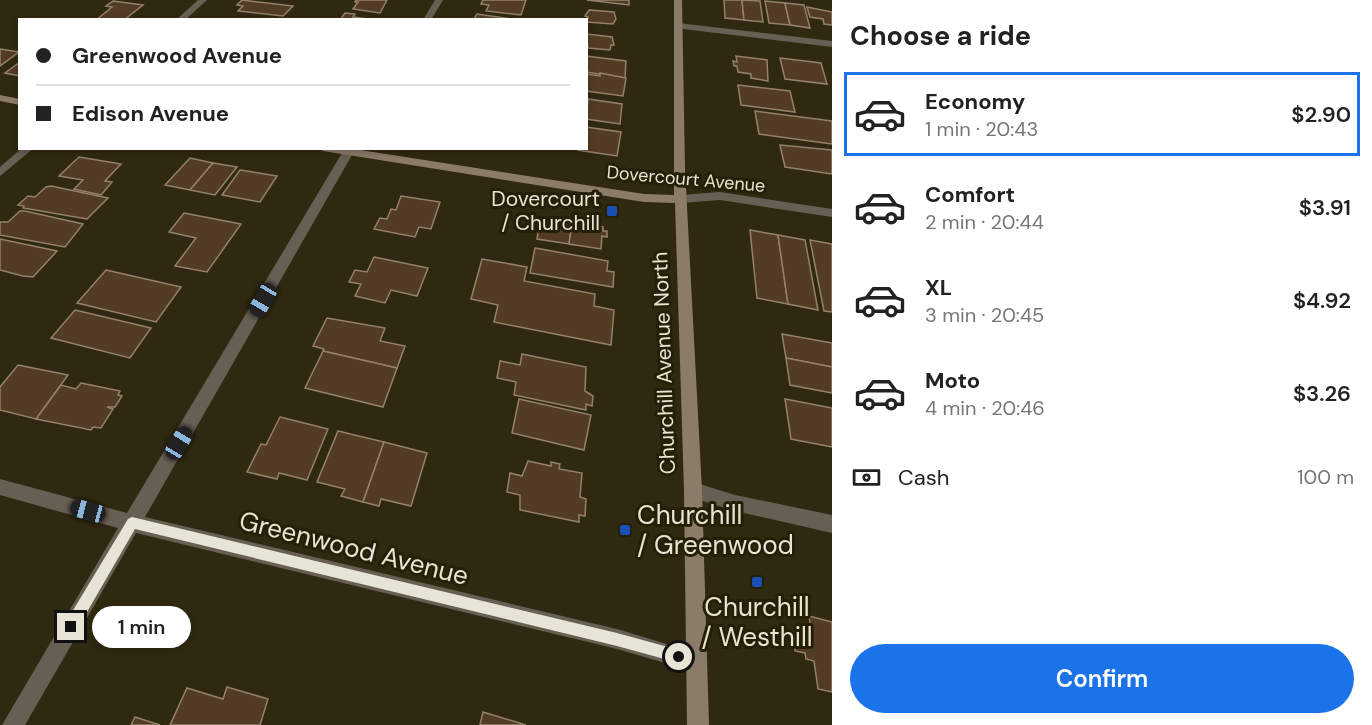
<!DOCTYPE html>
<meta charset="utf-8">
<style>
:root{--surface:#fff;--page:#f2f2f2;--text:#222;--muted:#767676;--line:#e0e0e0;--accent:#1a73e8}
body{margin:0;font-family:"DM Sans",sans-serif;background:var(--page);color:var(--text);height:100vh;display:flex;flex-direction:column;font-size:22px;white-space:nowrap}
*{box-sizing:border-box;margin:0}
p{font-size:20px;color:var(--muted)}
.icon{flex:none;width:33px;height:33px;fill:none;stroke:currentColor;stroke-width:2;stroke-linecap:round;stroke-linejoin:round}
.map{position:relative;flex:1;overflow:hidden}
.panel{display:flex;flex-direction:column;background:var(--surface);width:540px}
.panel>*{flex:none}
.banner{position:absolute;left:18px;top:18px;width:570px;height:132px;border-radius:0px;box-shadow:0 3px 9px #0003;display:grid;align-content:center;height:132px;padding:0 18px;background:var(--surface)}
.end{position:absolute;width:27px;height:27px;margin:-14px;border:8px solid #e8e4d5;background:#111;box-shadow:0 0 0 3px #111}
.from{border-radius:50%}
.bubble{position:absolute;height:42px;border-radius:21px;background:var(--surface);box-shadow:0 3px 9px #0003;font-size:20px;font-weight:600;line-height:42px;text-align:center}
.car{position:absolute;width:18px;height:36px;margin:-18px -9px;border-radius:8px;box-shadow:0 0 4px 2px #0007;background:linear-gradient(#222 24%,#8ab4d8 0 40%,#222 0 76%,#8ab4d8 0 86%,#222 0)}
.banner b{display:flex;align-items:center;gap:21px;height:57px;font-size:22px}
.banner b+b{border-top:2px solid var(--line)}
.banner i{width:15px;height:15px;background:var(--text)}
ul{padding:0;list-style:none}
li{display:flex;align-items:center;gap:18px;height:84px;margin:0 12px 9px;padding:0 6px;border:3px solid transparent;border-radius:0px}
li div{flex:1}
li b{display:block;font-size:22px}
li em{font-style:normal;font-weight:600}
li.active{border-color:var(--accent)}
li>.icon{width:54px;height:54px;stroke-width:1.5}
h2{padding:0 18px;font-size:27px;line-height:72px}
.pay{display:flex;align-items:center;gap:15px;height:66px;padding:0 18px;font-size:22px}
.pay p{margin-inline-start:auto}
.cta{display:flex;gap:12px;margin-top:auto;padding:12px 18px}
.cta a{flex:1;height:69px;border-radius:36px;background:var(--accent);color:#fff;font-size:24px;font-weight:600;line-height:69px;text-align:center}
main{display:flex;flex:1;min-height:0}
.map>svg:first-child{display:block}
</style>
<main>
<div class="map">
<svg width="832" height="725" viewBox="0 0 832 725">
<rect width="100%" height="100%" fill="#302911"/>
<g fill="#523c25" stroke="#95806b" stroke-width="1.5">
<path d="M242,0L293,6L283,16L238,11L243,6L237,5Z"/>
<path d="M356,0H387L380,13L353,9L358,2H355Z"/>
<path d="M483,0H526L521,15L486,11L489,5L481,4Z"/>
<path d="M587,0H629V5Z"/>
<path d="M724,0H742L744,20L725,18Z"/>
<path d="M742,0L760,1L763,22L744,20Z"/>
<path d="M113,1L143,5L124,20H96L112,7L106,6Z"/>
<path d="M765,1L785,3L790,25L769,23Z"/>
<path d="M785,3L804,5L810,28L790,25Z"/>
<path d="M807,7L832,12V25L824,24L823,19L810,17Z"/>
<path d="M589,10L614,12L616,19L613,24L587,22L588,17L585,16Z"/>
<path d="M345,13L355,14L353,17L376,20H340Z"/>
<path d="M477,14L512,19L530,20H470L474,19Z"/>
<path d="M586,34L612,37L614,45H611L610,50L588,48Z"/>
<path d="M0,49L19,52L0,66Z"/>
<path d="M586,56L626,61L625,78L586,72Z"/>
<path d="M736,56L767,60L768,81L751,78V74L738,72L737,66H734L733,61L737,62Z"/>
<path d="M780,58L821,63L827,84L785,79Z"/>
<path d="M20,62V76L5,73Z"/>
<path d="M600,73L626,78L623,96L586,91V74L600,76Z"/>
<path d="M738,85L790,91L795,112L741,105Z"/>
<path d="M588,99L622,104L620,124L586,119Z"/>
<path d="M755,111L832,121V144L759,134Z"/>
<path d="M586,127L621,132L617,156L577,150L586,148Z"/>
<path d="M780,145L832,150V174L785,167Z"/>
<path d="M79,157L121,164L105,181L112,182L101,195L74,189L83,180L59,176Z"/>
<path d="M190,158L213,163L190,190L165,185Z"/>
<path d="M213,163L237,167L215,195L190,190Z"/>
<path d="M240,170L277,176L260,202L222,195Z"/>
<path d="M51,186L108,198L87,219L23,208L24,206L18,205L28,196L35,197L46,187Z"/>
<path d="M401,196L440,202L431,229L419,227L415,237L374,229L380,218L387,219L391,209L396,210Z"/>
<path d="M20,211H25L83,224L65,247L0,235V222H8Z"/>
<path d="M184,213L241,224L207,272L175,266L196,238L169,232Z"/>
<path d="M540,218L572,222L569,244L537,239Z"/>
<path d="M572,222L603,227V231H607V237L602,236L601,249L569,244Z"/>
<path d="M750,230L778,235L788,304L757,298Z"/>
<path d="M778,235L805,240L818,310L788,304Z"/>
<path d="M0,239L57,251L33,277L23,276L0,270Z"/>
<path d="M810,240L832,244V312L824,311Z"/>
<path d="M535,248L608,261L607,271L614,272L613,287L530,273Z"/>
<path d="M374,257L428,268L417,296L391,290L385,303L355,296L361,284L349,282L355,270L367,272Z"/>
<path d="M482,259L527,267L524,281L595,294L594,306L614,310L611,345L494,322L498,305L471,299Z"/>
<path d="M106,270L181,287L156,322L77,303Z"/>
<path d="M75,310L151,328L130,358L51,338Z"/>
<path d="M327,318L385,328L380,341L405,346L397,368L323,351L324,349L313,346Z"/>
<path d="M782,334L832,343V367L786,358Z"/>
<path d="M323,351L397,368L383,407L305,388Z"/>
<path d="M522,354L586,367L585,391L593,396L592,406L586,404V410L514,395L516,382L497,378L500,361L520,365Z"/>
<path d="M786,358L832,367V393L790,385Z"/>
<path d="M18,365L68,375L36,419L0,410V387Z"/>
<path d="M81,383L120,391L118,395L122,396L115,407H107L113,409L101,428L93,427L91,430L36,419L61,385L76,389Z"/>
<path d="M519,399L591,415L584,450L512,433Z"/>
<path d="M785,399L832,408V447L791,439Z"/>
<path d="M280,417L328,429L307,480L279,473L277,479L247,472L261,444L266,445Z"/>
<path d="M338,431L384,442L363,502L341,496L345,489L317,482Z"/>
<path d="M384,442L427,453L411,506L381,499L379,506L363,502Z"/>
<path d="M528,461L551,466V462L560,464L559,469L582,473L580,497L586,499L585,516L579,515V522L520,510V495L507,492L510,473L522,476Z"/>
<path d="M809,616L832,622V692L818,689L814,661L806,659L805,653L795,651L794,636L803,639V634L812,636Z"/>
<path d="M227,687L268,699L260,725H170L187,688L223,699Z"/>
<path d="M483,712L526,725H480Z"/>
<path d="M135,717L160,725H131Z"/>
</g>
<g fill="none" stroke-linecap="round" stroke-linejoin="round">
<g fill="#685f54" fill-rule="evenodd">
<path d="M198,0H207L185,20H176Z"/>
<path d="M435,0H443L431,20H423Z"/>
<path d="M678,23L832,41V47L675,28V24Z"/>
<path d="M22,148H34L0,176V167Z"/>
<path d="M345,148H356L145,517L617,629L703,655L706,662L703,669L696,672L617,649L136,533L25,725H2L118,528L0,495V479L127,513Z"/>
<path d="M720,192L832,209V217L720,200L681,203L675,199L681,195Z"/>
<path d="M693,482L735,495L832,515V533L735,511L693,498L687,496L684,490L687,484Z"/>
</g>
<g fill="#8b7c6a" fill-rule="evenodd">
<path d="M674,0H682L685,169L702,490L709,725H687L684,490L675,203L644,202L323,151L318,148H347L644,194L674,195Z"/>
<path d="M0,95L20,99V105L0,101Z"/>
</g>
</g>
<path fill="#e8e4d5" d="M132,517L617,633L679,650L686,657L679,663L617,646L135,529L76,631H66V622L128,519Z"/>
<g fill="#1a4fb4" stroke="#261f08" stroke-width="2">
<rect x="606" y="205" width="12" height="12" rx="3"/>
<rect x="619" y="524" width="12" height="12" rx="3"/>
<rect x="751" y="576" width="12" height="12" rx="3"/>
</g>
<g text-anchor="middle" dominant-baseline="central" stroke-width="6" stroke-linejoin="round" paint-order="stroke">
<g font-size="18" fill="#e8e4d5" stroke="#261f08">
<text transform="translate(686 179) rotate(5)">Dovercourt Avenue</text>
</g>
<g font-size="21" fill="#e8e4d5" stroke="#261f08" text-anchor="end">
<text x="600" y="199">Dovercourt<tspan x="600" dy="24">/ Churchill</tspan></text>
</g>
<g font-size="21" fill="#e8e4d5" stroke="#261f08">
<text transform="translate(664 363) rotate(-92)">Churchill Avenue North</text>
</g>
<g font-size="26" fill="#e8e4d5" stroke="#261f08" text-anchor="start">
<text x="637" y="515">Churchill<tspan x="637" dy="30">/ Greenwood</tspan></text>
<text x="757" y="607" text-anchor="middle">Churchill<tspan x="757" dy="30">/ Westhill</tspan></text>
</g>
<g font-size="26" fill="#e8e4d5" stroke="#261f08">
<text transform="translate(354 548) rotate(14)">Greenwood Avenue</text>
</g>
</g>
</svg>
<i class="end from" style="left:679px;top:657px"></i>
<i class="end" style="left:71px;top:627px"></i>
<div class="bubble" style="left:92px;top:606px;width:99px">1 min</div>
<i class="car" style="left:263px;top:300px;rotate:210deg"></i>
<i class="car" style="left:179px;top:443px;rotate:31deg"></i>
<i class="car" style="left:88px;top:511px;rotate:285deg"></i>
<div class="banner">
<b><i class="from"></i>Greenwood Avenue</b>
<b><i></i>Edison Avenue</b>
</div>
</div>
<section class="panel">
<h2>Choose a ride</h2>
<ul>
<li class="active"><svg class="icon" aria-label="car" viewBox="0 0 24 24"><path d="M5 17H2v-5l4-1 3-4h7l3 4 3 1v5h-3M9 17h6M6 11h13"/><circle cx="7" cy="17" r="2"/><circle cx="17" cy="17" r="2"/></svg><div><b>Economy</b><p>1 min · 20:43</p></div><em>$2.90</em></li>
<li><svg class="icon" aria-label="car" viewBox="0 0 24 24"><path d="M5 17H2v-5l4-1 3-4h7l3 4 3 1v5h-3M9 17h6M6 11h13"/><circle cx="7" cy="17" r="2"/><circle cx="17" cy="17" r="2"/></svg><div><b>Comfort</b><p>2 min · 20:44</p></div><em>$3.91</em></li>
<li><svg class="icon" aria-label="car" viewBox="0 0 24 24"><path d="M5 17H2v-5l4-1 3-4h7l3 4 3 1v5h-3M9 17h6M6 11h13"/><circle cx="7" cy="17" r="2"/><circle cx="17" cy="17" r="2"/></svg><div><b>XL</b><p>3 min · 20:45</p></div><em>$4.92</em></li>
<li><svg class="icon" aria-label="car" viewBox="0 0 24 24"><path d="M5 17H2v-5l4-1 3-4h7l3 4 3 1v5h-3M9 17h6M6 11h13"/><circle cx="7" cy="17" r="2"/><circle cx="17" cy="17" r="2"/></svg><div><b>Moto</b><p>4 min · 20:46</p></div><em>$3.26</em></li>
</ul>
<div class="pay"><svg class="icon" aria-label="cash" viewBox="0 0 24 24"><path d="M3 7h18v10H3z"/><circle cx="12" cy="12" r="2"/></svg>Cash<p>100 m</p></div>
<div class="cta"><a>Confirm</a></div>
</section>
</main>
